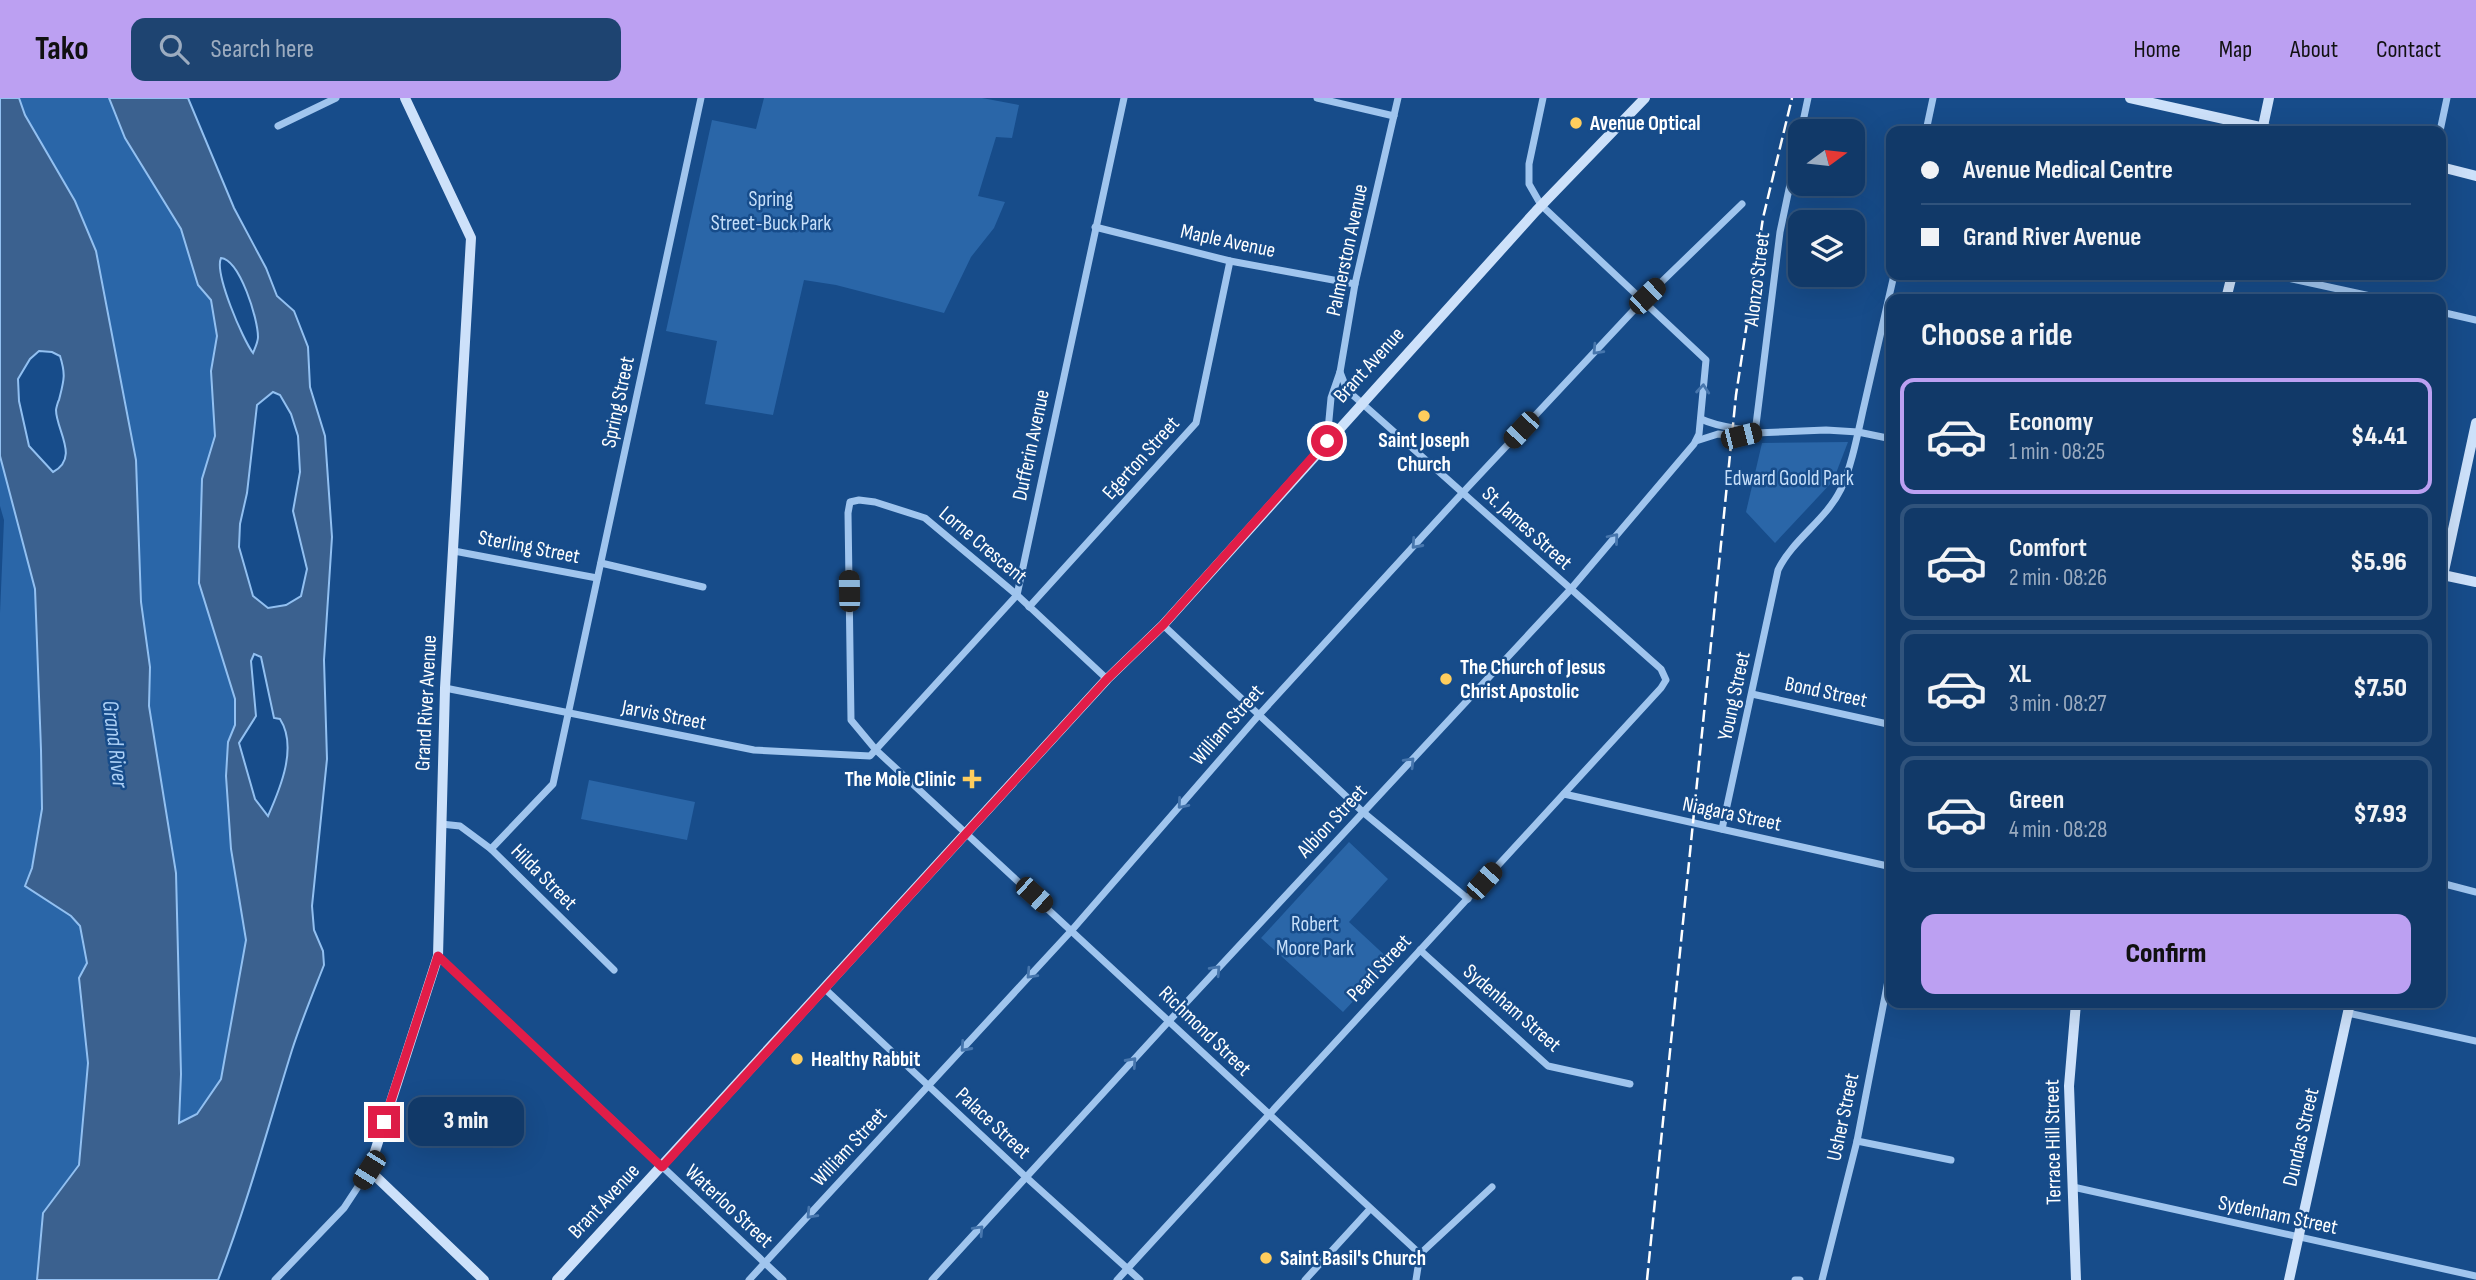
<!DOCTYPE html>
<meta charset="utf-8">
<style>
:root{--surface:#113968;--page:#1e4471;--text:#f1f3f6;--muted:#9cacc0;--line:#30537c;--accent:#bca0f2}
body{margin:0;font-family:"Sofia Sans Condensed",sans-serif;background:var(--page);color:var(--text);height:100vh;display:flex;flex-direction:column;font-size:26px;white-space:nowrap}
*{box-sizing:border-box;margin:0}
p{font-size:23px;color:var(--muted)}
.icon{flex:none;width:38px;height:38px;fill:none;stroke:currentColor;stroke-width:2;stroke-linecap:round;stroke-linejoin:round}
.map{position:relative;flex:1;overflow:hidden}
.side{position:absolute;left:1886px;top:196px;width:560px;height:714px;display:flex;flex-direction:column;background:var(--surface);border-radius:14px;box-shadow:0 7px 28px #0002,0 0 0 2px var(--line)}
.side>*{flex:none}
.top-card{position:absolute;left:1886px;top:28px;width:560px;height:154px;border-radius:14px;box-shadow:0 7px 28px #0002,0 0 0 2px var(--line);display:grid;align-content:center;height:154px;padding:0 35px;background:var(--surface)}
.needle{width:46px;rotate:75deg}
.controls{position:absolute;left:1788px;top:21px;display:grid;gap:14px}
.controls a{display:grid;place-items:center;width:77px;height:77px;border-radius:14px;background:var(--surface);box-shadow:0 7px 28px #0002,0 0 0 2px var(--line);font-size:35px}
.end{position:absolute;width:32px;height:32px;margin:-16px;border:9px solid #e11d48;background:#fff;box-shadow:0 0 0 4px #fff}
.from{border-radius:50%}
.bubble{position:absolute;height:49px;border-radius:14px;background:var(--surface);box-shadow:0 7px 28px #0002,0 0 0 2px var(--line);font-size:23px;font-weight:800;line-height:49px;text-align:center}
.car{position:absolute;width:21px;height:42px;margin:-21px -10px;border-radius:9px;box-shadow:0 0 5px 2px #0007;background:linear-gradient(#222 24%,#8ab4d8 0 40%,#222 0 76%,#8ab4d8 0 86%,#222 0)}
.top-card b{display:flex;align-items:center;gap:24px;height:66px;font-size:26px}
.top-card b+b{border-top:2px solid var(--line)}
.top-card i{width:18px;height:18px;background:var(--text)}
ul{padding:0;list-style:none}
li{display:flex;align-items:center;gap:21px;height:116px;margin:0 14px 10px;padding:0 21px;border:4px solid var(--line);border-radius:14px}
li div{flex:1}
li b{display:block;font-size:26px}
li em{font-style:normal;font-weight:800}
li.active{border-color:var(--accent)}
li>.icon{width:63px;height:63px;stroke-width:1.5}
h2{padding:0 35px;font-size:32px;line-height:84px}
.button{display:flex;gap:14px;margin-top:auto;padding:14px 35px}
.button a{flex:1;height:80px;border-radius:14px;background:var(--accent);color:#111;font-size:28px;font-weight:800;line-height:80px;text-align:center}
header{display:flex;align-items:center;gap:42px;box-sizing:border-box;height:98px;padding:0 35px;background:var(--accent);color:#111}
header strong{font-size:33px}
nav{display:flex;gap:38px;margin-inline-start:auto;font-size:24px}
.search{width:490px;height:63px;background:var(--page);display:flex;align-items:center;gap:18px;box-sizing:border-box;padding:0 24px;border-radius:14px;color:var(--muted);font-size:26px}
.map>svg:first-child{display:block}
</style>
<header>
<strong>Tako</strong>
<div class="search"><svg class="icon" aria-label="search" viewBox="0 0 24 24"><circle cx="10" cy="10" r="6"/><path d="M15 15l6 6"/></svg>Search here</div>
<nav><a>Home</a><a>Map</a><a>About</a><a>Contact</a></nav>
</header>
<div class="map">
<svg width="2476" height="1182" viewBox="0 0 2476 1182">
<rect width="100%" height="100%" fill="#174c8a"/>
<g fill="#2a66a8">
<path d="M19,0H109L125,40L181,131L198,187L211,202L217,238L211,273L215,338L202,381L199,485L235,601V627L228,644L226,678L231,751L246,842L221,981L197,1016L179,1026L181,976L176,775L149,608L150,569L141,504L136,362L96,153L25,17Z"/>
<path d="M764,0H982L1019,7L1012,40L996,39L978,98L1005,104L994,130L971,159L944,215L836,187L804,182L773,317L705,306L717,243L666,233L712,22L756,31Z"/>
<path d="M1848,344L1833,383L1775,445L1746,414L1762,345Z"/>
<path d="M0,358L35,491L42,711L32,770L25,788L71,818L80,828L87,866L79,880L88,965L79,1067L43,1115L37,1182H0V515L4,422L0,408Z"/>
<path d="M589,682L695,704L687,742L581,721Z"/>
<path d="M1349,744L1388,781L1349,824L1391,863L1343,914L1261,840Z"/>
</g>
<path fill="#3b618f" stroke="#92c0f1" stroke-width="2" fill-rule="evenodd" d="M0,0H19L25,17L75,103L96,153L136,362L141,504L150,569L149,608L176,775L181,976L179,1025L197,1016L221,981L246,842L231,751L226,678L228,644L235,627V601L199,485L202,381L215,338L211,273L217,238L211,202L198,187L181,131L125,40L109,0H188L234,110L266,170L277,198L294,213L308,249L310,289L325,338L332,439L324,562L327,661L312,808L314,832L323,853L324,867C313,895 301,924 292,952C268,1029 247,1107 218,1182H37L43,1115L79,1067L88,965L79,880L87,865L80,828L71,818L25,788L32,770L42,711L41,652L35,491L0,358ZM221,160C240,162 258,221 258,239C258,244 255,250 253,255C243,242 214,175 221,160ZM39,253L52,254L60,258C66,277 64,282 59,302C58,303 56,311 56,312C56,332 80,360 53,374L29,348L19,303L18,281L30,261ZM273,294L280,297L291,316L298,338L300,374L293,413L307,471L301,498L286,507L268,510L253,498L239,449L240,426L247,395L257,307ZM254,556L261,559L274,620L280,621C298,649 280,691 268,718L255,701L239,645L256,618L251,563Z"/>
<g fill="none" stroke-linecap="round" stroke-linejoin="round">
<g stroke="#a0c5ee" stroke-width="7">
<path d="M1317,0L1394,18"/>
<path d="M278,28L336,0"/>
<path d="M1801,33L1808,0"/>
<path d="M1926,33L1933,0"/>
<path d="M2440,33L2447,0"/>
<path d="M1095,129L1230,163L1355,186"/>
<path d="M2274,177L2384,201"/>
<path d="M2441,214L2476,222"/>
<path d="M1701,321C1720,330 1735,329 1754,334"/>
<path d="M1755,335L1780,134L1801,34"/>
<path d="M1327,343L1331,300L1340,274L1355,186L1398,0"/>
<path d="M1696,343L1718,336L1741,338L1755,335L1826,332L1858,334L1892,341"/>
<path d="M454,453L597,480"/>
<path d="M601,465L703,489"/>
<path d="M1029,509L1196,325L1230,163"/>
<path d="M1163,527L1364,715L1468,801"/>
<path d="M1107,581L1017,497L925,420L875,404L859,402L850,404L848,415L851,622L876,652L1420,1156"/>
<path d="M445,590L754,652L870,658L1017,497L1124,0"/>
<path d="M1752,596L1892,627"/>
<path d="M1564,696L1892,769"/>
<path d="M441,726L460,728L491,751L614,872"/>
<path d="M1722,731L1778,472C1793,441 1826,422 1841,391C1852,367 1858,334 1864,308C1874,264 1884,221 1894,177"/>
<path d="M491,751L553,686L701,0"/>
<path d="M2441,785L2476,794"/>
<path d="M1420,852L1548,968L1630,986"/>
<path d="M438,858L783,1182"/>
<path d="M825,891L1027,1080L1140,1182"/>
<path d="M2348,915L2476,943"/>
<path d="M1857,1043L1951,1062"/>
<path d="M2073,1089L2476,1178"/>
<path d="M1420,1156L1492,1089"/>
<path d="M275,1182L344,1110L369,1072"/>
<path d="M749,1182L1072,832L1258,618L1454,404L1647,198L1742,106"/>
<path d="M932,1182L1170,922L1570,492L1694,346L1699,336L1706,262L1541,107L1529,86V66L1543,0"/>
<path d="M1117,1182L1661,590L1666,582L1661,571L1347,292L1340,274"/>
<path d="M1305,1182L1370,1111"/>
<path d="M1416,1182L1420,1156"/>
<path d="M1795,1182H1800"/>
<path d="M1822,1182L1857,1043L1892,862"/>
</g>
<g stroke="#cde1fa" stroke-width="10">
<path d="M405,0L471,140L445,590L438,858L369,1072L484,1182"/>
<path d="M2130,0L2278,33"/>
<path d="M2262,33L2269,0"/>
<path d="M2441,69L2476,78"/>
<path d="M2226,201L2232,177"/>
<path d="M2443,477L2476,484"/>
<path d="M2441,487L2476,325"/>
<path d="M2076,905L2069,988L2076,1182"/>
<path d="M557,1182L1107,581L1163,527L1536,113L1645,0"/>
<path d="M2289,1182L2350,905"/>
</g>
<path stroke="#fff" stroke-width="2.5" stroke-dasharray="12 5" stroke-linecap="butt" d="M1647,1182L1736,297L1763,120L1792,0"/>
</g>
<defs><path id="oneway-chevron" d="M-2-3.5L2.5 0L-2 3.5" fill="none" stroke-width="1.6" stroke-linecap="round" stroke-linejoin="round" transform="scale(1.75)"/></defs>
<g stroke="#4776ad">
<use href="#oneway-chevron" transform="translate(1597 252) rotate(133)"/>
<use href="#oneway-chevron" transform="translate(1703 291) rotate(-85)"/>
<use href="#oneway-chevron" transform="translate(1614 440) rotate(-50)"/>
<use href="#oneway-chevron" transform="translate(1416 446) rotate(132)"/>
<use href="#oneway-chevron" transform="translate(1410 664) rotate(-47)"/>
<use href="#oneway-chevron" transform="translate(1182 706) rotate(131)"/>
<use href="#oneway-chevron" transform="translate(1216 872) rotate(-47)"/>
<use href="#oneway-chevron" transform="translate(1031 876) rotate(133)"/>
<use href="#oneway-chevron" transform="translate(965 949) rotate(132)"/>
<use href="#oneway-chevron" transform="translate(1132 964) rotate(-48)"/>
<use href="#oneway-chevron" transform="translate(811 1116) rotate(133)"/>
<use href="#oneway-chevron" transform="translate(979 1132) rotate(-47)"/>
</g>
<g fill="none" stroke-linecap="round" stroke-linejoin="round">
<path stroke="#e11d48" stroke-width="9" d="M384,1024L438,858L662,1069L1107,581L1163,527L1327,343"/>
</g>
<g fill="#ffcd5d" stroke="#174c8a" stroke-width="2.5">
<circle cx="1576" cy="25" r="7"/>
<circle cx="1424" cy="318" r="7"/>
<circle cx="1446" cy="581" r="7"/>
<path d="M968.5 670.5h7v7h7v7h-7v7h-7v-7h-7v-7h7z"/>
<circle cx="797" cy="961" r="7"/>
<circle cx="1266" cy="1160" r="7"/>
</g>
<g text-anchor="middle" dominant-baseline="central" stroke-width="5" stroke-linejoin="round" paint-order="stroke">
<g font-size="21" font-weight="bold" fill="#fff" stroke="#174c8a" text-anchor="start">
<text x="1590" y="25">Avenue Optical</text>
<text x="1424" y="342" text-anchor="middle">Saint Joseph<tspan x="1424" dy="24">Church</tspan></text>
<text x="1460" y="569">The Church of Jesus<tspan x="1460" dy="24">Christ Apostolic</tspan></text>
<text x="956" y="681" text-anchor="end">The Mole Clinic</text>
<text x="811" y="961">Healthy Rabbit</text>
<text x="1280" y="1160">Saint Basil's Church</text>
</g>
<g font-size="21" fill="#c6dffa" stroke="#174c8a">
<text x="771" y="101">Spring<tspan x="771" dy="24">Street-Buck Park</tspan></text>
<text x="1789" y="380">Edward Goold Park</text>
<text x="1315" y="826">Robert<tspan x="1315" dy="24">Moore Park</tspan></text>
</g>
<g font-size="21" fill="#fff" stroke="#174c8a">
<text transform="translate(1228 143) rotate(12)">Maple Avenue</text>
<text transform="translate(1347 152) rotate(-78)">Palmerston Avenue</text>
<text transform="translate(1757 181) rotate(-83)">Alonzo Street</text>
<text transform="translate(1369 267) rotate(-48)">Brant Avenue</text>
<text transform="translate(618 304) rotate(-78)">Spring Street</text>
<text transform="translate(1031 347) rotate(-78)">Dufferin Avenue</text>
<text transform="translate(1141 360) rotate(-48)">Egerton Street</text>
<text transform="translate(1527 430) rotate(42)">St. James Street</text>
<text transform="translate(983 447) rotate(40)">Lorne Crescent</text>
<text transform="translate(529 449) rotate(11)">Sterling Street</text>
<text transform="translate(1826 594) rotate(12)">Bond Street</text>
<text transform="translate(1734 598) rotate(-78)">Young Street</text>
<text transform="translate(426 605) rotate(-87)">Grand River Avenue</text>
<text transform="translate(664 617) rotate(11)">Jarvis Street</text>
<text transform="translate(1227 627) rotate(-49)">William Street</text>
<text transform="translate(1732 716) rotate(12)">Niagara Street</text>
<text transform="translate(1332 723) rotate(-47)">Albion Street</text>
<text transform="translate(544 779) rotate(45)">Hilda Street</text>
<text transform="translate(1379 870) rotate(-47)">Pearl Street</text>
<text transform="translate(1512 910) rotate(41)">Sydenham Street</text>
<text transform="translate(1205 933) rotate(44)">Richmond Street</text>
<text transform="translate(1843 1019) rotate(-78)">Usher Street</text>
<text transform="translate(993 1025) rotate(43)">Palace Street</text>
<text transform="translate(2301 1039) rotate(-77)">Dundas Street</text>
<text transform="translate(2053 1044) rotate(-91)">Terrace Hill Street</text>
<text transform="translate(849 1049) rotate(-47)">William Street</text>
<text transform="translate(604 1103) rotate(-47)">Brant Avenue</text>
<text transform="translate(729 1108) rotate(43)">Waterloo Street</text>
<text transform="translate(2278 1117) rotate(12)">Sydenham Street</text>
</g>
<g font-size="23" font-style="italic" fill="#abcff5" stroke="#174c8a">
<text transform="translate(115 646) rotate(83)">Grand River</text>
</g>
</g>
</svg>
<div class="controls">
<a><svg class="needle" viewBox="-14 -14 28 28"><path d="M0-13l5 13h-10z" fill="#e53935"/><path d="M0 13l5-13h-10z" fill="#9cacc0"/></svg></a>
<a><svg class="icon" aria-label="layers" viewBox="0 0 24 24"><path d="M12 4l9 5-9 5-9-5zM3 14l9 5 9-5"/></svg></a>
</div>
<i class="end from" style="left:1327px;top:343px"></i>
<i class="end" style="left:384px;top:1024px"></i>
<div class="bubble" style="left:408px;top:999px;width:116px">3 min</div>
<i class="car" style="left:1647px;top:198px;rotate:46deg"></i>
<i class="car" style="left:1521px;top:332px;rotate:223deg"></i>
<i class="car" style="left:1741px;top:338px;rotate:76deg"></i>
<i class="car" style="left:849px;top:493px;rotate:359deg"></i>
<i class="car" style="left:1484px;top:783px;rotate:42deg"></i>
<i class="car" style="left:1034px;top:797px;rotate:132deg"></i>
<i class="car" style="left:369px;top:1072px;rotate:212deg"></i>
<div class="top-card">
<b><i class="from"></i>Avenue Medical Centre</b>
<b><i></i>Grand River Avenue</b>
</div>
<section class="side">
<h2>Choose a ride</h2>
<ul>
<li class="active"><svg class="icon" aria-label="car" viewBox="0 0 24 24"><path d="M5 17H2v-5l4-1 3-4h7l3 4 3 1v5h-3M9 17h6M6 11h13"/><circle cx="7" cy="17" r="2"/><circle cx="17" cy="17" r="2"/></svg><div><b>Economy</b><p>1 min · 08:25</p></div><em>$4.41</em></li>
<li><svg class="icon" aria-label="car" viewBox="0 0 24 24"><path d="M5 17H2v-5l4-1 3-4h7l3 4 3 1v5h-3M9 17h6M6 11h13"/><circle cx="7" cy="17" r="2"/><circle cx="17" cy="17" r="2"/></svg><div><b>Comfort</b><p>2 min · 08:26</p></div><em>$5.96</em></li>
<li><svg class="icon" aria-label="car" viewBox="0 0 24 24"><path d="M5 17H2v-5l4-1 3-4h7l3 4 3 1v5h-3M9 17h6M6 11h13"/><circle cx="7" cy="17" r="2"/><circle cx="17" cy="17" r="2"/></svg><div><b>XL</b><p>3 min · 08:27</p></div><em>$7.50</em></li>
<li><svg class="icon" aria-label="car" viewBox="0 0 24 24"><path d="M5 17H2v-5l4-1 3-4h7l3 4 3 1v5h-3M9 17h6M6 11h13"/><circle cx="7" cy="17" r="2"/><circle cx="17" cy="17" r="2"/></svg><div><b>Green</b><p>4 min · 08:28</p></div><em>$7.93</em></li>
</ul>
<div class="button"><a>Confirm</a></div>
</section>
</div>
